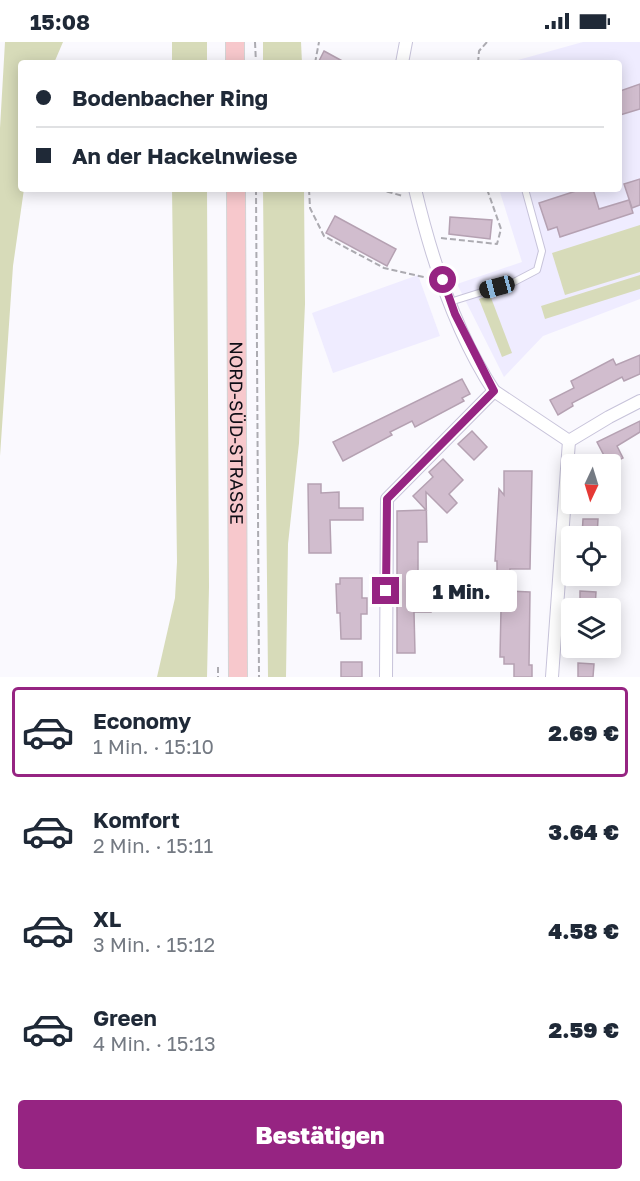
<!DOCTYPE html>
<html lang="de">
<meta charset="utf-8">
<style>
:root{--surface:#fff;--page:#f6f6f7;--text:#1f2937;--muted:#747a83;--line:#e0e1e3;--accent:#962482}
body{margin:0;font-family:"Golos Text",sans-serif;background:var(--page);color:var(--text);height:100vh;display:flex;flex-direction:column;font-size:22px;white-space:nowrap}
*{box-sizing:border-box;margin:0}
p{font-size:20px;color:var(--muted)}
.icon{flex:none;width:33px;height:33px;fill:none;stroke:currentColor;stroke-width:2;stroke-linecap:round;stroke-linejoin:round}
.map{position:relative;height:635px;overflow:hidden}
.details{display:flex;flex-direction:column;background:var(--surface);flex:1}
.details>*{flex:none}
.top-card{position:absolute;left:18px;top:18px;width:604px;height:132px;border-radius:6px;box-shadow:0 3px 15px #0003;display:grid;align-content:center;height:132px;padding:0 18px;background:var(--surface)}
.needle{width:39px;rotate:184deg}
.tools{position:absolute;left:561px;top:412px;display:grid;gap:12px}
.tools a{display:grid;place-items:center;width:60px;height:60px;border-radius:6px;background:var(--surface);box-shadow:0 3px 15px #0003;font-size:30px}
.end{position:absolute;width:27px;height:27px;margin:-14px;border:8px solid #962482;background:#fff;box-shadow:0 0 0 3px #fff}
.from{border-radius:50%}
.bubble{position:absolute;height:42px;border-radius:6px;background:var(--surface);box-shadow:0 3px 15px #0003;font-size:20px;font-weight:800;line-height:42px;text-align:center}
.car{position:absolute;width:18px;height:36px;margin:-18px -9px;border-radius:8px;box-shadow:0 0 4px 2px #0007;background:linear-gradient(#222 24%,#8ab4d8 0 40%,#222 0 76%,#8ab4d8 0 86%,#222 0)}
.top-card b{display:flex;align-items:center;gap:21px;height:57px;font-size:22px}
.top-card b+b{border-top:2px solid var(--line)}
.top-card i{width:15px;height:15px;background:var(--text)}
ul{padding:10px 0 0;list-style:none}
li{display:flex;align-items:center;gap:18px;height:90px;margin:0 12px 9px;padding:0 6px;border:3px solid transparent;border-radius:6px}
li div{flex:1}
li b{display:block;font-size:22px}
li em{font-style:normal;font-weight:800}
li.on{border-color:var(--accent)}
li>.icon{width:54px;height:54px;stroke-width:1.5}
.cta{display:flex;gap:12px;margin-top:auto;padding:12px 18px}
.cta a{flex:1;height:69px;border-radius:6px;background:var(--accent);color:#fff;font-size:24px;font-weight:800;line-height:69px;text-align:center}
.status{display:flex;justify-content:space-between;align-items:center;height:42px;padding:0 30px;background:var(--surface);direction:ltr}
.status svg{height:16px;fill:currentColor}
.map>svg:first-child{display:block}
</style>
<div class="status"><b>15:08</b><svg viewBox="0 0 49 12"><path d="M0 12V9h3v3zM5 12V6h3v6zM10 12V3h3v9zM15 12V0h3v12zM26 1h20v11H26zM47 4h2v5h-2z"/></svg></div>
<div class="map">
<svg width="640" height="635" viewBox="0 0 640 635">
<rect width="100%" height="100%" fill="#faf9fe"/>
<g fill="#efecff">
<path d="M583,0H640V257L543,294L504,335L457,242L522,220L499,147H620V21H507Z"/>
<path d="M418,233L440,294L333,331L312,271Z"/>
</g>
<g fill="#d7dbb9">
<path d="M5,0H63L54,21H21V147H24L13,224L0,414V86Z"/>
<rect x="172" y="0" width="35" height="21"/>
<path d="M263,0H301L302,21H263Z"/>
<path d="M172,147H207L209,545L207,635H157L175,556L177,520Z"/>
<path d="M263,147H304L305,262L299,401L288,502L286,635H268Z"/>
<path d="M640,183V230L565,253L552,211Z"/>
<path d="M640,233V247L545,277L541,264Z"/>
<path d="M490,253L512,311L502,315L479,257Z"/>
</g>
<g fill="#d1bdce" stroke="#b5a1b2" stroke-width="1.5">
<path d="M324,9L346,21H318Z"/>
<path d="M640,42V67L620,73V49Z"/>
<path d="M640,137V163L632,166L624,142Z"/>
<path d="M582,147H593L599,167L629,158L633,171L560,195L557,185L548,188L539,161Z"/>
<path d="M335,174L396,207L387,224L326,191Z"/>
<path d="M450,175L492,178L490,197L449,192Z"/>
<path d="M640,313V332L624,339L622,335L572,361L573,364L558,373L550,358L574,346L571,339L613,317L616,323Z"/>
<path d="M462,337L470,352L462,356L464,359L415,385L412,379L390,390L392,393L343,419L333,400Z"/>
<path d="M640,379V390L617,404L623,416L609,423L597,400Z"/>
<path d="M472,389L487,405L474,418L458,402Z"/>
<path d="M443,417L463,438L449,452L457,461L447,471L426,450L427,500H418V534H431V570H414L415,611H397V469L426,468L413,454L433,435L429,430Z"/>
<path d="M504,429H532L530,527H510V535L497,534V519H495L499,447L504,453Z"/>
<path d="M308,442H321V451L339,450V466H363V478H330L331,511H309Z"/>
<path d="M583,477H598L597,495L582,494Z"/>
<path d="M340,536H362V556H367V572H361V597H341L340,571H337L336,542H340Z"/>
<path d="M507,549L530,550L529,623H532V635H514V622H504V615H500L501,567H506Z"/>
<path d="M580,549L596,550L595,567H580Z"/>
<rect x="341" y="620" width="21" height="15"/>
<path d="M578,621L594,622L593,635H578Z"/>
</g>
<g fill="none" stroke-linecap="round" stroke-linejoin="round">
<g stroke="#c7c3da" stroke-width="8">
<path id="service" d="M450,260L514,240L537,228L542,209L525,147"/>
</g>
<g stroke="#c7c3da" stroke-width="14">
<g id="minor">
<path d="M402,21L406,0"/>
<path d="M415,147C431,215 455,290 494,349L569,399"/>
<path d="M569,399L609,375L640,359"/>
<path d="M386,635L387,457L494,349"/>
<path d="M552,635L569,399"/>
</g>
</g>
<g stroke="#d4d4d5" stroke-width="20">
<g id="primary">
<path d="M235,0V21"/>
<path id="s1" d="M236,147L238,635"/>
</g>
</g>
<g stroke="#acabb1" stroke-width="2" stroke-dasharray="6 3" stroke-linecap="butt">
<path d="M255,0L256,21"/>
<path d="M315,21L319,0"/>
<path d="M478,21L479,9L487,0"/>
<path d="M256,147L259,635"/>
<path d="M309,147L310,166L324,194L384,226L428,236"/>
<path d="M378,147L403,154"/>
<path d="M441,196L497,202L501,187L487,147"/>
<path d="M218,625V635"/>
</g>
<use href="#service" stroke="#fff" stroke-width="6"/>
<use href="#minor" stroke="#fff" stroke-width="12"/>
<use href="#primary" stroke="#f7c8cc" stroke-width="18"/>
</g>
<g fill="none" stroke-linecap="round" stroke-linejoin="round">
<path stroke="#962482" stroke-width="8" d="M386,549L387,457L494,349L455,272L443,238"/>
</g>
<g text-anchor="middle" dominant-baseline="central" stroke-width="4.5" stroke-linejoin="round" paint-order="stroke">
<g font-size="18" fill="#0f0e16" stroke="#fff">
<text stroke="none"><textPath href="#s1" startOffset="244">NORD-SÜD-STRASSE</textPath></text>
</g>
</g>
</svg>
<div class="tools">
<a><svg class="needle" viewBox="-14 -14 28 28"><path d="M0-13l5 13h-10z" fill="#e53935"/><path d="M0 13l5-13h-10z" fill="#747a83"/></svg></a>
<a><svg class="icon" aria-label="locate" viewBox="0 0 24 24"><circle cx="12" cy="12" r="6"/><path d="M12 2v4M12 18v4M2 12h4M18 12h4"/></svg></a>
<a><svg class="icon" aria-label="layers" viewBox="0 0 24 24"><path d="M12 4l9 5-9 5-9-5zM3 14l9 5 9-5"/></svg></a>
</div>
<i class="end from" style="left:443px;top:238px"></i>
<i class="end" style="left:386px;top:549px"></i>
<div class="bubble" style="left:406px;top:528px;width:111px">1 Min.</div>
<i class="car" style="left:497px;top:245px;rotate:255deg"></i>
<div class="top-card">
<b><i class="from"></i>Bodenbacher Ring</b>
<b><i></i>An der Hackelnwiese</b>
</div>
</div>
<section class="details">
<ul>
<li class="on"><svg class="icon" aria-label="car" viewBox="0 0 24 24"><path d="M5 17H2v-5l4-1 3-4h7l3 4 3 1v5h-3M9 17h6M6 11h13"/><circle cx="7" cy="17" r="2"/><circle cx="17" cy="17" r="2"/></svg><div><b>Economy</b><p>1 Min. · 15:10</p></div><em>2.69 €</em></li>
<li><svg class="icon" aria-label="car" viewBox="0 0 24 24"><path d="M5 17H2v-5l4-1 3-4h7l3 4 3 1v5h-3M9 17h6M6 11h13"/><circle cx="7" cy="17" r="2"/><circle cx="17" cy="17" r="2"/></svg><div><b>Komfort</b><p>2 Min. · 15:11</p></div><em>3.64 €</em></li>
<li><svg class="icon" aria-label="car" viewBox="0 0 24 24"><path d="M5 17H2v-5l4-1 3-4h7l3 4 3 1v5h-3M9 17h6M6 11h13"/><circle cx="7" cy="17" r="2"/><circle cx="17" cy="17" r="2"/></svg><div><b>XL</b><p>3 Min. · 15:12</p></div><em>4.58 €</em></li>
<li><svg class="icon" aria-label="car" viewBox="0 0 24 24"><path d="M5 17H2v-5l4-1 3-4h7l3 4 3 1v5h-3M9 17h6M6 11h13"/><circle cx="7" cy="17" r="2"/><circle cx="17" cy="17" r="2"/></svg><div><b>Green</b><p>4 Min. · 15:13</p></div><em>2.59 €</em></li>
</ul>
<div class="cta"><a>Bestätigen</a></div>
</section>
